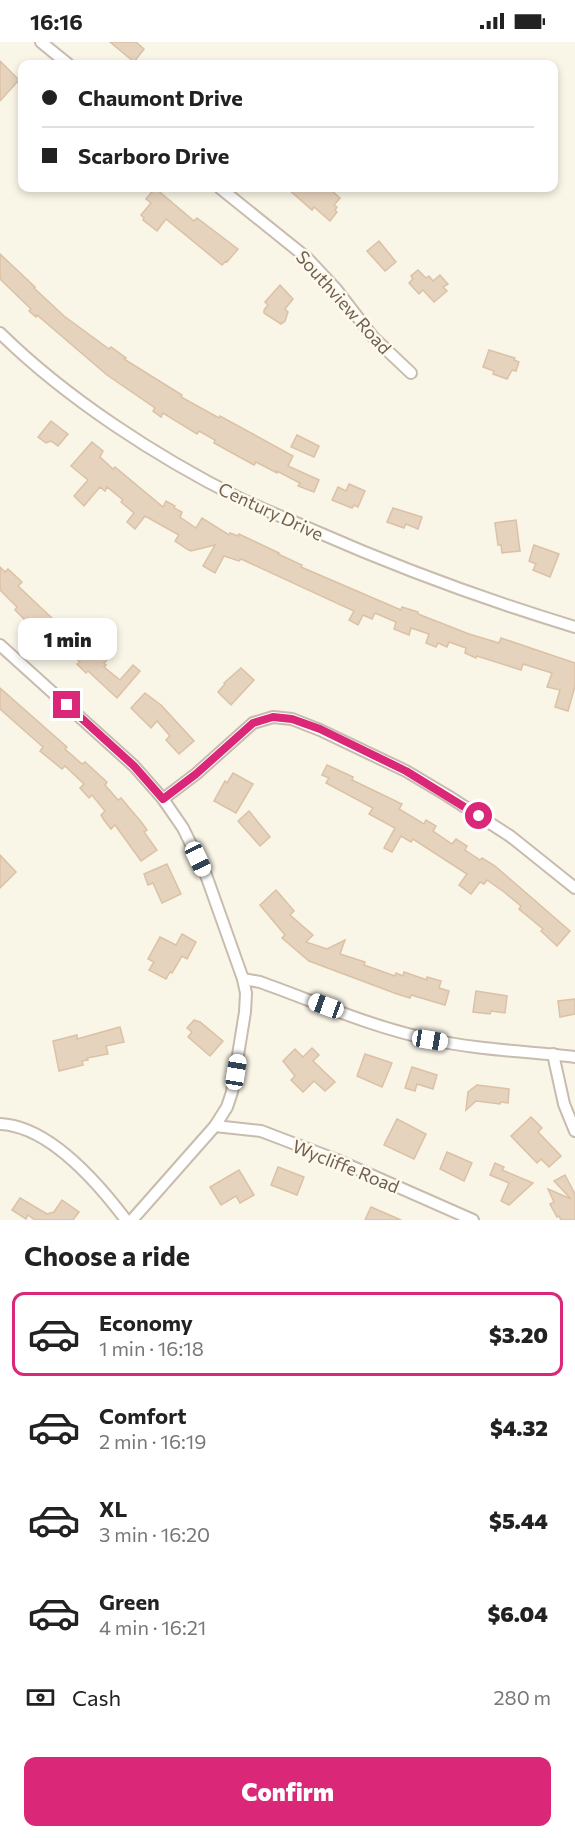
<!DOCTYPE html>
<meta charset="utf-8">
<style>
:root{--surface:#fff;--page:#f6f6f6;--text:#222;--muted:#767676;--line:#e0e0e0;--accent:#db2777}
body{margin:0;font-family:Commissioner,sans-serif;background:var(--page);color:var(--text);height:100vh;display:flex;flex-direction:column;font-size:22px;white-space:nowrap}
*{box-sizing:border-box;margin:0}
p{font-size:20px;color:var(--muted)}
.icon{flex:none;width:33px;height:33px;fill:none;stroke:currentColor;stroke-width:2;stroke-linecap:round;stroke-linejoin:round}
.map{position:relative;height:1178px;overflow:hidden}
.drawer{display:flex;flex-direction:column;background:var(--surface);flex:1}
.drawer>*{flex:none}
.banner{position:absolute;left:18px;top:18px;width:540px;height:132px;border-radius:12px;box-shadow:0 3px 9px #0003;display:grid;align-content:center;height:132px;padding:0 24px;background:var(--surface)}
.end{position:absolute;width:27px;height:27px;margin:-14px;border:8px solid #db2777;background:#fff;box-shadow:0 0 0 3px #fff}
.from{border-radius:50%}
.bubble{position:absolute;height:42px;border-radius:12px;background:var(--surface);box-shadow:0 3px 9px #0003;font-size:20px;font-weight:800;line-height:42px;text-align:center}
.car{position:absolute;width:18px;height:36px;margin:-18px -9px;border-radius:8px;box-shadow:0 0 4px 2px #0007;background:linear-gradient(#fff 24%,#345 0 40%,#fff 0 76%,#345 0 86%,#fff 0)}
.banner b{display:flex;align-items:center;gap:21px;height:57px;font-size:22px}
.banner b+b{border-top:2px solid var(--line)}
.banner i{width:15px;height:15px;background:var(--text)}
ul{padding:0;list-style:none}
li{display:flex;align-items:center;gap:18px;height:84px;margin:0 12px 9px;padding:0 12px;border:3px solid transparent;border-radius:12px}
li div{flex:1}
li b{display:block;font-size:22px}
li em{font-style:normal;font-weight:800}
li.active{border-color:var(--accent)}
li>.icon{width:54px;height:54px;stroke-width:1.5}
h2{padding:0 24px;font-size:27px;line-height:72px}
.pay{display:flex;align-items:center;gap:15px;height:66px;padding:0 24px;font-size:22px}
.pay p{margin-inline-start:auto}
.cta{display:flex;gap:12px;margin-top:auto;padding:12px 24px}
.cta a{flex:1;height:69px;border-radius:12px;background:var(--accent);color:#fff;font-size:24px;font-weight:800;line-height:69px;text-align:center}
.status{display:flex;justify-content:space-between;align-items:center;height:42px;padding:0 30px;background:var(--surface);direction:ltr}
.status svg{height:16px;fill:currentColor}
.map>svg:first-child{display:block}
</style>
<div class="status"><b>16:16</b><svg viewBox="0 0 49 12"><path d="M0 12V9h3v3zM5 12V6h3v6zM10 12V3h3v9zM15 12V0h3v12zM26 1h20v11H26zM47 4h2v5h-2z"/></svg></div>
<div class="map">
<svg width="575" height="1178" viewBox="0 0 575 1178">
<rect width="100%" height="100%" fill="#f9f5e7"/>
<g fill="#e6d3bd" stroke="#dbc1a5" stroke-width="1.5">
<path d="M110,0H136L144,7L134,20Z"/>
<path d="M0,19L19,38L0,59Z"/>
<path d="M155,146L194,179L197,176L238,207L227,220L226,219L222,223L166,177L157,189L143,178L144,176L141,173L151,161L146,157Z"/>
<path d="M287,146H329L340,156L334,163L337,165L335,168L337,170L330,179L314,165L312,168Z"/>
<path d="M379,199L396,220L385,229L367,209Z"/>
<path d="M0,212L35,245L34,246L64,274L109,307L111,305L126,316L124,317L182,353L181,355L219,376L220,374L293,414L288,424L319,438L314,450L298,444L300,441L277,429V431L256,420L254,423L225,407L214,401L215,398L199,389L197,392L163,371L161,375L153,369L155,366L107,333L37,273L36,275L29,269L31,267L0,237Z"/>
<path d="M418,228L426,236L429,234L433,239L440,233L448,242L443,245L447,249L434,260L423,248L419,252L409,241L413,237L411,234Z"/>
<path d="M280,243L293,257L285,267L288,270L285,279L281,282L264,271V268L268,263L265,260Z"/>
<path d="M489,308L515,316L514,318L519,320L516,329L512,328L507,337L493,332L494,329L483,325Z"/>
<path d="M51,379L68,392L58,404L51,399L46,401L38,395Z"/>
<path d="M297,393L319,404L314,415L291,405Z"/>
<path d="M92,400L103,409L100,415L113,427L115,425L163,465L166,459L175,464L174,466L182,470L180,475L196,486L202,476L229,493L230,491L238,494L239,492L279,511L278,512L302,523L301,525L401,568L402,565L418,570V572L469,592L499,601L501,596L575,621V644L568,669L555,665L560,648L547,645L552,631L523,622L521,628L477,614L476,616L465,611L466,606L449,600L447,605L438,601L436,605L426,601L429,592L411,586L409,593L394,587L396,580L375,571L372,577L363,573L358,583L349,578L354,569L241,517L239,519L224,514L215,531L203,524L215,503L191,509L187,507L175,499L179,493L145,474L135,487L127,480L134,471L121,460L123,458L107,445L105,449L100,445L84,464L74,454L88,438L71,424Z"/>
<path d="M349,442L365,449L358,465L354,463L352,466L332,458L338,445L346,449Z"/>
<path d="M393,466L422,475L418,487L406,482L404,486L387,480Z"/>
<path d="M516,478L520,509L502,511L501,503H498L495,481Z"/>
<path d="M534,503L559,512L550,535L533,528L536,522L529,519Z"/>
<path d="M0,525L5,530L8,527L22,540L18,544L55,579L57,577L67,585L71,580L79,586L74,591L93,607L94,605L107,618L104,621L106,623L104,625L120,638L133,623L140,629L117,656L88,629L86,631L77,622L80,620L51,596L49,598L28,576L26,579L15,568L17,565L0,548Z"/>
<path d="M241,626L254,638L231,663L218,650L225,642L224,641Z"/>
<path d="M0,646L67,705L65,707L82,722L85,720L107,740L105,743L118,758L121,756L142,781L147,788L144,790L157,808L141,819L115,783L111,787L104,778L101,773L105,769L92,753L89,756L80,746L84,742L65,724L62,727L40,709L43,705L0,667Z"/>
<path d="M145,651L161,663L194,699L179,712L166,698L170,694L157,679L151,686L131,666Z"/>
<path d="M327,723L353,735L352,738L402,762L399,767L424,782L426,778L436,784L433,789L452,802L456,797L467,804L465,808L480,818L482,816L495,824L570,889L557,904L541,889L543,887L519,867L521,864L504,850L487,838L484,842L480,840L471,852L459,843L467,832L413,797L411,800L401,794L392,810L384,806L395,786L369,772L373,766L326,741L329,736L322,733Z"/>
<path d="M233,731L253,742L236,771L214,759L225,739L227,741Z"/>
<path d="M249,769L270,795L260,804L238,779Z"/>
<path d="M0,813L16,830L0,846Z"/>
<path d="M167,822L181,852L162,861L153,841L148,843L144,832Z"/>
<path d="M276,848L294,869L290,873L313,893L306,900L327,907L345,898L340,912L365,920L364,923L395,934L396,931L403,934L404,930L427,938V935L441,939L439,946L449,949L445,963L411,953L410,956L397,952L309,919L282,896L285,893L260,863Z"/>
<path d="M182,892L196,900L187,917L182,914L172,931L170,930L166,937L149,928L154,920L148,917L160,895L176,903Z"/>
<path d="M476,949L507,954L505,971L491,969L490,972L473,970Z"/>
<path d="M575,957V972L560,975L558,959Z"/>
<path d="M194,978L200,980L223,999L210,1014L188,995L192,990L187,986Z"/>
<path d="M120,985L124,1000L106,1004L108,1012L87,1016L88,1018L82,1019L83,1023L59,1029L53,999L77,993V997Z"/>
<path d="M312,1006L319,1013L313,1019L335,1040L325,1049L314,1039L303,1050L291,1038L295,1034L283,1019L295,1007L303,1015Z"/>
<path d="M365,1012L392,1021L382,1045L357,1034Z"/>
<path d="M412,1025L437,1033L433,1047L417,1042L415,1049L405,1046Z"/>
<path d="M477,1043L509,1047L508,1061L501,1060L500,1062L476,1059L466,1068L468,1050Z"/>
<path d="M531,1075L542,1086L538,1090L561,1114L549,1125L541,1117L537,1121L511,1094Z"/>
<path d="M397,1077L426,1092L414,1117L384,1103Z"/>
<path d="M447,1110L472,1121L464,1139L440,1127Z"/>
<path d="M495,1121L504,1125L502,1128L533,1141L509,1163L501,1159L509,1141L490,1133Z"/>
<path d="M278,1125L304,1135L297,1153L271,1143Z"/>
<path d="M239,1128L254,1153L240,1161L236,1154L221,1163L210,1145Z"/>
<path d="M565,1133L575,1152V1178H561L559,1174L557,1175L550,1162L554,1160L548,1147L571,1157L554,1139Z"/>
<path d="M20,1156L47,1172L54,1170L62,1158L79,1170L73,1178H35L28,1173L26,1177L12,1168Z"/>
<path d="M371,1165L401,1178H365Z"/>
</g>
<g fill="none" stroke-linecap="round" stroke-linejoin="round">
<g stroke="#c7bcad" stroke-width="14">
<g id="minor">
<path d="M41,0L68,22"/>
<path d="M220,146L307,216L336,247L373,295L411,331"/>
<path d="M0,291C66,356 157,415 239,456C264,468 290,478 315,489C399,526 486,558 575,585"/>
<path d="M0,603L134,724L163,757L183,786L206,833L243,937L246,951L245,970L232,1050L227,1065L215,1084L132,1178"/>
<path d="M163,757L196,732L253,681L273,675L292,677L320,688L406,729L448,754L510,794L575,846"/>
<path d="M243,937L260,940C316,960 371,985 429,997C477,1008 526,1009 575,1015"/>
<path d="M553,1012L564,1062L575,1089"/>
<path d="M0,1082C49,1084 98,1141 126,1178"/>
<path d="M215,1084L261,1089L337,1118L473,1178"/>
</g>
</g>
<use href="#minor" stroke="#fff" stroke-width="10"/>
</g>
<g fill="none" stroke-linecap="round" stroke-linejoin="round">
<path stroke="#db2777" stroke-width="8" d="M67,663L134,724L163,757L196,732L253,681L273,675L292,677L320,687L406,729L479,774"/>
</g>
<g text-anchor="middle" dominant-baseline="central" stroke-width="5" stroke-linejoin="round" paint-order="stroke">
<g font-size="18" fill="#705f4f" stroke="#fdf9ed">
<text transform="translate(344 260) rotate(48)">Southview Road</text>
<text transform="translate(271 469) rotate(25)">Century Drive</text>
<text transform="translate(346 1124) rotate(22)">Wycliffe Road</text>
</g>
</g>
</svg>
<i class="end from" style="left:479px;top:774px"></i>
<i class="end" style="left:67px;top:663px"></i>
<div class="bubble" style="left:18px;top:576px;width:99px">1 min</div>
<i class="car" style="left:198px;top:817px;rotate:155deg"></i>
<i class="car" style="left:326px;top:964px;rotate:290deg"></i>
<i class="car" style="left:430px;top:998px;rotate:99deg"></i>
<i class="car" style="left:236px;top:1030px;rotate:9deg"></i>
<div class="banner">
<b><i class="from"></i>Chaumont Drive</b>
<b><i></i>Scarboro Drive</b>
</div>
</div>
<section class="drawer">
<h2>Choose a ride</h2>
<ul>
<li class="active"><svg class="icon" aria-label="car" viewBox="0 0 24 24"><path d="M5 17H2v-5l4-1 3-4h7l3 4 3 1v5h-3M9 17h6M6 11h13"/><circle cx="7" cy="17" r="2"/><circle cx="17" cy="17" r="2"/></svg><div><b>Economy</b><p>1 min · 16:18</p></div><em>$3.20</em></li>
<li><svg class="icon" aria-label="car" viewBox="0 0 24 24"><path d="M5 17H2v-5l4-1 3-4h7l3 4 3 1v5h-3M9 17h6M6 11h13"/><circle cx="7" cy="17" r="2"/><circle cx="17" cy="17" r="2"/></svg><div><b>Comfort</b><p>2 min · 16:19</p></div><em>$4.32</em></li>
<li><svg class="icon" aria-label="car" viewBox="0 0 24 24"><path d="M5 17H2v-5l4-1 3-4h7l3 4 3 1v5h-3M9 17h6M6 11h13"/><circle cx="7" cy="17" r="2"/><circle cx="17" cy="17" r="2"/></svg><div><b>XL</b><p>3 min · 16:20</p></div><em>$5.44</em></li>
<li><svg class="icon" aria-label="car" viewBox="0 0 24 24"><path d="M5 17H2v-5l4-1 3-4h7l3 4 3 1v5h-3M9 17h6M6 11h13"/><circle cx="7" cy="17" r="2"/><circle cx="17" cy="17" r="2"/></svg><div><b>Green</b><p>4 min · 16:21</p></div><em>$6.04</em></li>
</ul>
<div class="pay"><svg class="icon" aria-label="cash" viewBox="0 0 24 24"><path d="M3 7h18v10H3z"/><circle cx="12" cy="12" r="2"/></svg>Cash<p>280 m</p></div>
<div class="cta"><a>Confirm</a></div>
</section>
